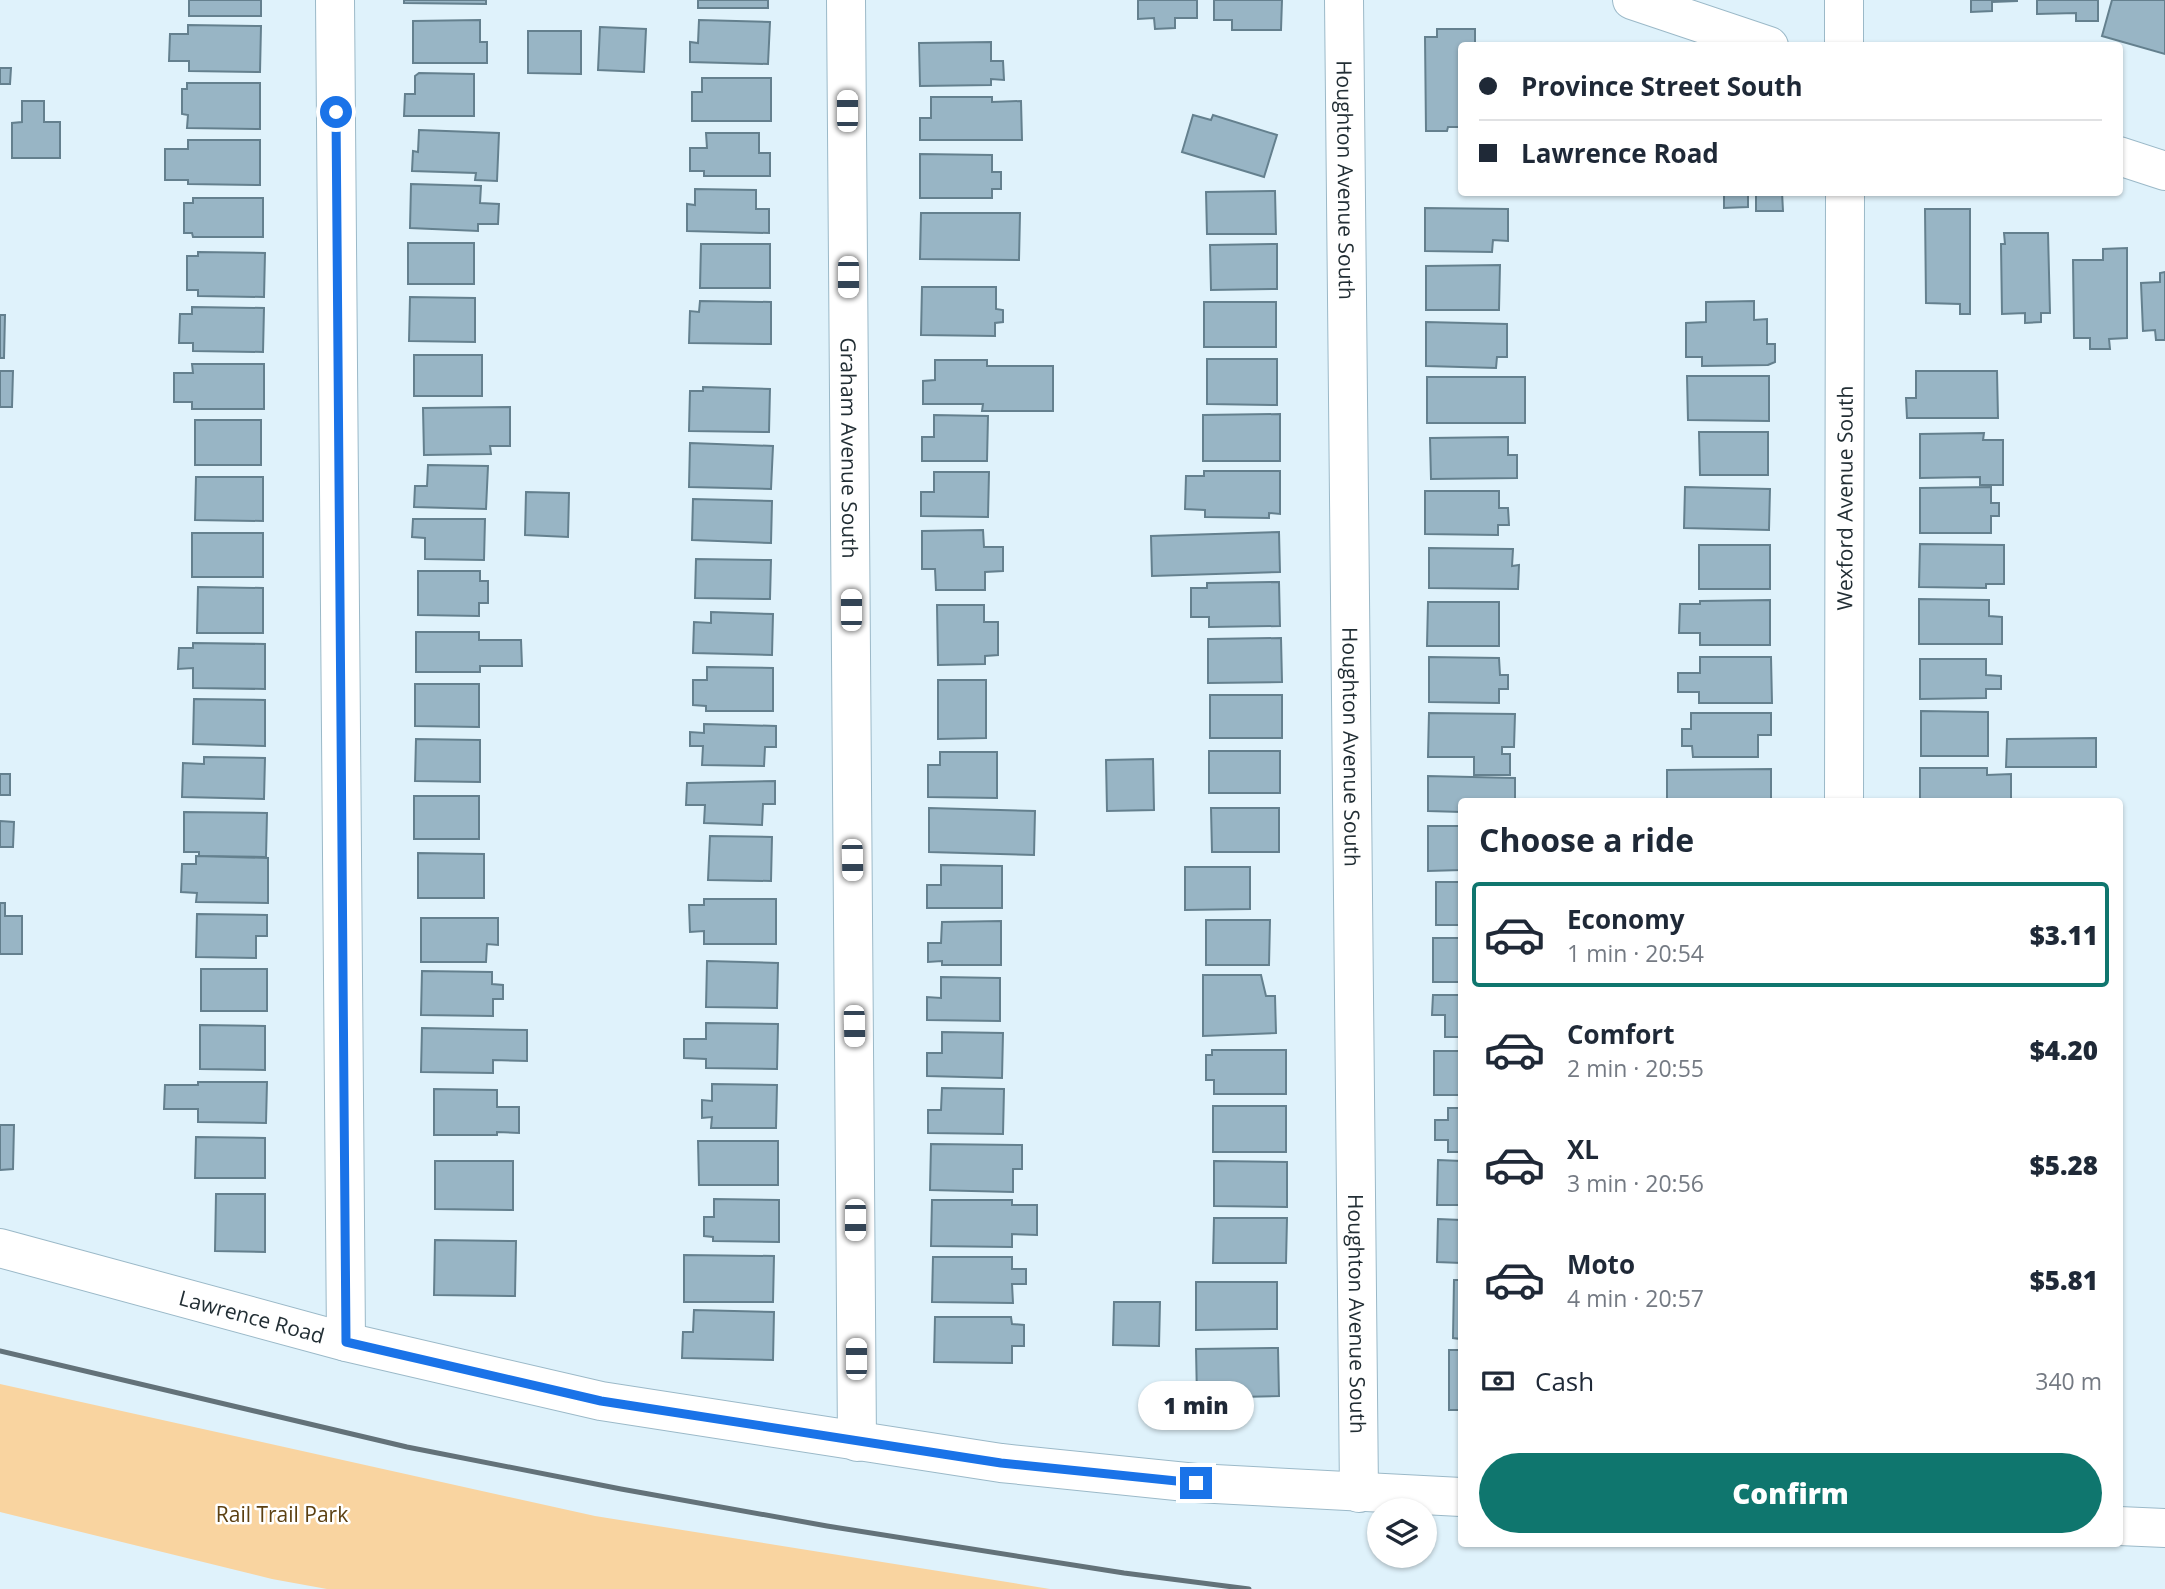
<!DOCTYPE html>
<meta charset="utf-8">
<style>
:root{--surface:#fff;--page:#f6f6f7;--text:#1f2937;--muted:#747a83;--line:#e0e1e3;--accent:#0f766e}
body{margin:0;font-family:"Open Sans",sans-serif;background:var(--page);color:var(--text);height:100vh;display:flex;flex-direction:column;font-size:26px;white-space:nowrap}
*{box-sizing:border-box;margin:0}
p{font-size:23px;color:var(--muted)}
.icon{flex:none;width:38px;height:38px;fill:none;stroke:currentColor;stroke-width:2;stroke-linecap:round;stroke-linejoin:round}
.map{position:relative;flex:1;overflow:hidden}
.side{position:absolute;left:1458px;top:798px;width:665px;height:749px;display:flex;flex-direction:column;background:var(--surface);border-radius:7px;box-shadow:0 2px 5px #0004}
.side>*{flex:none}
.top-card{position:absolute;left:1458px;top:42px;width:665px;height:154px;border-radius:7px;box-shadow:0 2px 5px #0004;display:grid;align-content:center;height:154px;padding:0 21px;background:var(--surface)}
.buttons{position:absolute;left:1367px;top:1498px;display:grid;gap:14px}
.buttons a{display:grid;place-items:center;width:70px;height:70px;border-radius:50%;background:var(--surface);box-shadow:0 2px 5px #0004;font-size:35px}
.end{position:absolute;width:32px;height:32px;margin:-16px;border:9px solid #1a73e8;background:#fff;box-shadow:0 0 0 4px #fff}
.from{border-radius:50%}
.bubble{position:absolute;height:49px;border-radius:24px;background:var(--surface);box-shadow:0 2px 5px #0004;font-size:23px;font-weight:800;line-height:49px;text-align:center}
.car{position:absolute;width:21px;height:42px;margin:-21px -10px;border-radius:9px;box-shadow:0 0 5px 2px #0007;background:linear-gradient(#fff 24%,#345 0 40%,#fff 0 76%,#345 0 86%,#fff 0)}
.top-card b{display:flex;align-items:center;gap:24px;height:66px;font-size:26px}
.top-card b+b{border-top:2px solid var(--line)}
.top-card i{width:18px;height:18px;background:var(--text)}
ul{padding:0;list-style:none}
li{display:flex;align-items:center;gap:21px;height:105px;margin:0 14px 10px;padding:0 7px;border:4px solid transparent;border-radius:7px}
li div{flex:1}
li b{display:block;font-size:26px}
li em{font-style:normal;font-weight:800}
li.selected{border-color:var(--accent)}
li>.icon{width:63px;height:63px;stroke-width:1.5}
h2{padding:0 21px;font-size:32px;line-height:84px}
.pay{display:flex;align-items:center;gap:18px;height:77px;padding:0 21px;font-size:26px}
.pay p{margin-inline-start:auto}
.primary-button{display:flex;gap:14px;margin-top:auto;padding:14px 21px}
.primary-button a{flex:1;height:80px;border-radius:42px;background:var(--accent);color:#fff;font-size:28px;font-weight:800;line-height:80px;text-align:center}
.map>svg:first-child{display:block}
</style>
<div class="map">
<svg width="2165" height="1589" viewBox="0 0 2165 1589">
<rect width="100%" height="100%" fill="#dff2fb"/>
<path fill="#f9d4a0" d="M0,1384L595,1516L1050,1589H327L272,1579L0,1512Z"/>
<g fill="#98b5c5" stroke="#64808e" stroke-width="2">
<rect x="189" y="0" width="72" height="16"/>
<path d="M404,0H486V4L404,3Z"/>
<rect x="698" y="0" width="70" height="8"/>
<path d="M1138,0H1197V18H1175V28L1155,29L1154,18L1138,19Z"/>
<path d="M1214,0H1282L1281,30H1232V20H1214Z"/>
<path d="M1971,0H2017V1L1992,2V11L1971,12Z"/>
<path d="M2037,0H2098V21H2076V13L2037,14Z"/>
<path d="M2112,0H2165V54L2102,36Z"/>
<path d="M480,20V42H487V63H413V21Z"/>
<path d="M699,20L770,22L768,64L690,62V42L698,43Z"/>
<path d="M188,25L261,26L260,72L189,71V61H169L170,34H188Z"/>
<path d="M600,27L646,29L644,72L598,70Z"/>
<path d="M1437,29H1475V46H1461V127H1448L1447,131H1426L1425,37H1437Z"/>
<path d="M528,31H581V74L528,73Z"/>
<path d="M991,42V61H1003L1004,80L991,79V85L920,86L919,43Z"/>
<path d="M0,68H11L10,84H0Z"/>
<path d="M419,73L474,74V116H404L405,94H415V76Z"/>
<path d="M702,78H771V121H692V92H702Z"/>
<path d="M187,83H260V129L187,128L188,115L182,114V89H187Z"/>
<path d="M931,97H992V102L1021,101L1022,140H920V118H931Z"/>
<path d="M22,101H44V122H60V158H12V123L22,122Z"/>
<path d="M1193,115L1211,120L1213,115L1277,135L1264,177L1182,152Z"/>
<path d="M419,130L499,133L497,181L475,180L476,173L412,171L413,151L418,152Z"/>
<path d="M706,133H759V153H770V176H704V171H690V148H707Z"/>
<path d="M188,140H260V185L188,184V180H165V149H188Z"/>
<path d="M920,154L992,155V172H1001V189H992V198H920Z"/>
<path d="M411,184L481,186L480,203L499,204L498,224H478V231L410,228Z"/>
<path d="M695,189L756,190V209H769V233L687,231V204L695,205Z"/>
<path d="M1275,191L1276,234H1207L1206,192Z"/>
<path d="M1719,192H1782L1783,211H1756V195H1748V207L1724,208V195H1719Z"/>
<path d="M193,198H263V237H193L192,233H184V203H193Z"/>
<path d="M1425,208L1508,209V241L1493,240L1492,252L1425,251Z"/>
<path d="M1925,209H1970V314H1960V304L1926,303Z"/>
<path d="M921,213H1020L1019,260L920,259Z"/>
<path d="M2004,233H2048L2050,313H2041V322L2025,323V313L2002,314L2001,244H2005Z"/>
<rect x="408" y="243" width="66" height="41"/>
<path d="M701,244H770V288H700Z"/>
<path d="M1277,244V289L1211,290L1210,245Z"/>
<path d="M2127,248V338L2109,339L2110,349H2090V338H2074L2073,260H2103V249Z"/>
<path d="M198,252L265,253L264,297L198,296V290H187V256H198Z"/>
<path d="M1500,265L1499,310H1426V266Z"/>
<path d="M2165,272V340H2156L2155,330L2143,331L2141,283L2160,282V273Z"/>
<path d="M922,287H996V309L1003,310V322L995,323V336L921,335Z"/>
<path d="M410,297L475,298V342L409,341Z"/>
<path d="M700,301L771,302V344L689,343L690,311L699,312Z"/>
<path d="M1754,301V320L1767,319V344H1775V362L1768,365L1702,366V357H1686V323L1706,322V302Z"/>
<rect x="1204" y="302" width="72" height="45"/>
<path d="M192,307L264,308L263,352L193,351V343H179L180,314H192Z"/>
<path d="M0,315H5L4,358H0Z"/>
<path d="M1426,322L1507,324V357H1497L1496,368L1426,366Z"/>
<rect x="414" y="355" width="68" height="41"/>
<path d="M1207,359H1277V405L1207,404Z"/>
<path d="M935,360H987V366H1053V411H982L983,404H923V381L935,380Z"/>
<path d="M192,364H264V409H192V402H174V373H193Z"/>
<path d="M0,371H13L12,407H0Z"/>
<path d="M1916,371H1997L1998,418H1907L1906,398H1916Z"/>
<path d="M1687,376H1769V421L1688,420Z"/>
<rect x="1427" y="377" width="98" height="46"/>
<path d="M703,387L770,389L769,432L689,431L690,391H703Z"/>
<path d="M510,407V446H490L491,454L424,455L423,408Z"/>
<path d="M1280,414V461H1203V415Z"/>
<path d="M934,415L988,416L987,461H922V437H934Z"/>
<rect x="195" y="420" width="66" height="45"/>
<path d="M1699,432H1768V475H1700Z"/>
<path d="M1984,433L1983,440H2003V485H1980V477L1920,478V434Z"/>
<path d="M1508,437V455H1517V478L1431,479L1430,438Z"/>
<path d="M690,443L773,446L771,489L689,487Z"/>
<path d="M428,465L488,466L486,509L414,507L415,486H427Z"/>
<path d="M1204,471H1280V514L1269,513V518L1205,517V510L1185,509L1186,476H1204Z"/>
<path d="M934,472H989L988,517L921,516V492H934Z"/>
<path d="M196,477H263V521L195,520Z"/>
<path d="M1685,487L1770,489L1769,530L1684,528Z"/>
<path d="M1991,487V503H1999V516H1991V533H1920V488Z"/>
<path d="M1425,491H1499V508H1508L1509,525H1498V535L1425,534Z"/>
<path d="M526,492L569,493L568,537L525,535Z"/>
<path d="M693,499L772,501L771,543L692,540Z"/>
<path d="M413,519H485L484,560L425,559V538L412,537Z"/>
<path d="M983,530L984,547H1003V571L985,572V590H936L935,569H922V531Z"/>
<path d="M1279,532L1280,572L1152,576L1151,536Z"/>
<rect x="192" y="533" width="71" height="44"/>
<path d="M1920,544L2004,545V584H1986V588L1919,587Z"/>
<rect x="1699" y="545" width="71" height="44"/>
<path d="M1429,548L1513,549L1512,566L1519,565L1518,589L1429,588Z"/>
<path d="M696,559L771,560L770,599L695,598Z"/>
<path d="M418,571H480V581H488V603H479V616L418,615Z"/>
<path d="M1279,582L1280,626L1209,627V617H1191V588H1207V583Z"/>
<path d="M198,587L263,588V633H197Z"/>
<path d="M1919,599L1989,600V616L2002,617V644H1919Z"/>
<path d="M1770,600V645H1700V633H1679L1680,604H1700V601Z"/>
<path d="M1428,602H1499V646H1427Z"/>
<path d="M937,605H984V622H998V655L985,656V664L938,665Z"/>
<path d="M711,612L773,614L772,655L693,653L694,622L711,623Z"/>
<path d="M416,632H479V640H521L522,666H480V672H416Z"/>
<path d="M1281,638L1282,682L1208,683V639Z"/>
<path d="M193,643L265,644V689L193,688V668L178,669L179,648H193Z"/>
<path d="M1429,657L1499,658L1500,675H1508V689H1499V703L1429,702Z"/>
<path d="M1700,657H1771L1772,703H1699V692H1678V673H1700Z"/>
<path d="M1920,659H1986V675L2001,676V689H1986V698L1920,699Z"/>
<path d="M707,667L773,668V711H706V706L693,705V680H707Z"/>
<path d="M938,680H986V738L938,739Z"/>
<path d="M415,684H479V727L415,726Z"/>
<rect x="1210" y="695" width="72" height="43"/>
<path d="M194,699L265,700V746L193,744Z"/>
<path d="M1921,711L1988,712V756H1921Z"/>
<path d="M1429,713L1515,714L1514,747H1502V754H1510V775H1474V757H1428Z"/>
<path d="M1691,713H1771V735H1758V757H1693L1692,746H1682V729H1691Z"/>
<path d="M704,724L776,726V747H765L764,766L702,765L703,746H690V732L704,733Z"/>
<path d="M2096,738V767H2006L2007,739Z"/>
<path d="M416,739L480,740V782L415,781Z"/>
<rect x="1209" y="751" width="71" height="42"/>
<path d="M940,752H997V798L928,797V765H940Z"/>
<path d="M204,757L265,758L264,799L182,797L183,763L204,764Z"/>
<path d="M1153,759L1154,810L1107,811L1106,760Z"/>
<path d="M1920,768H1987V775L2011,774V802H1920Z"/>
<path d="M1771,769V802H1667V770Z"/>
<rect x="0" y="774" width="10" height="21"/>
<path d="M1428,776L1515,778V802H1461V812L1428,811Z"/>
<path d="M775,781V804H763L762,825L704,823L705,805H686L687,783Z"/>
<rect x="414" y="796" width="65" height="43"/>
<path d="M929,808L1035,811L1034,855L929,852Z"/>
<path d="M1211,808H1279V852H1212Z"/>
<path d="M184,812L267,813L266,857L199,856V852H184Z"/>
<path d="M0,821L14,822L13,847H0Z"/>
<path d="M1428,826H1461V870L1428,871Z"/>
<path d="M710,836L772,837L771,881L708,880Z"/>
<path d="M418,853L484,854V898H418Z"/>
<path d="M196,856L268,858V903L196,902L197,893L181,892L182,864H196Z"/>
<path d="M941,865L1002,866V908H927V885H941Z"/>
<path d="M1185,867H1250V909L1185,910Z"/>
<rect x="1436" y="882" width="25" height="43"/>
<path d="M704,899H776V944H704V931L690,932L689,905H704Z"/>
<path d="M0,903H5V916H22V954H0Z"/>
<path d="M197,914L267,915V936H256V958L196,957Z"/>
<path d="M421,918H498V945L487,944L486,962H421Z"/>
<path d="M1206,920H1270L1269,965H1206Z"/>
<path d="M1001,921V965H942V961L928,962V943H941L942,922Z"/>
<rect x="1433" y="938" width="28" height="44"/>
<path d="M707,961L778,963L777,1008L706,1007Z"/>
<rect x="201" y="969" width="66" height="42"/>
<path d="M422,971L492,972V984L503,985V999H493V1016L421,1015Z"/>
<path d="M1203,975H1261L1266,996H1275L1276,1033L1203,1036Z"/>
<path d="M941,977L1000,978V1021L927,1020V997L941,998Z"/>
<path d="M1433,995H1461V1037H1445V1015H1432Z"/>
<path d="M706,1023L778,1024L777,1069L706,1068V1059L684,1058V1039H706Z"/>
<path d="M200,1025L265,1026V1070L200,1069Z"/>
<path d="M422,1028L527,1030V1061L493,1060V1073L421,1072Z"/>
<path d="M942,1032L1003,1033L1002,1078L927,1076V1053H942Z"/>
<path d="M1212,1050H1286V1094H1214V1080H1206V1055H1212Z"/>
<rect x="1434" y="1051" width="27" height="44"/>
<path d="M198,1082H267L266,1123L198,1122V1109H164L165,1085H198Z"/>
<path d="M712,1084L777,1085L776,1128H711L712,1117L702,1118V1100L712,1101Z"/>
<path d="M942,1088L1004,1089L1003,1134L928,1133V1110H941Z"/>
<path d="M434,1089L497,1090V1107H519V1133L497,1132V1135H434Z"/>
<rect x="1213" y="1106" width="73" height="46"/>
<path d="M1448,1108H1461V1152H1448V1140H1435V1120H1448Z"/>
<path d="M0,1125H14L13,1169L0,1170Z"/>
<path d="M196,1137L265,1138V1178H195Z"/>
<path d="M698,1141H778V1185H699Z"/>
<path d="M931,1144L1022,1145V1169H1013V1192L930,1190Z"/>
<path d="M1438,1160L1461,1161V1205H1437Z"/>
<path d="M435,1161H513V1210L435,1209Z"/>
<path d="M1214,1161L1287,1162V1207L1214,1206Z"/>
<path d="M216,1194H265V1252L215,1251Z"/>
<path d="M714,1199L779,1200V1242L713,1241V1237L704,1236V1217H714Z"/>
<path d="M932,1200H1012V1205H1037V1235L1012,1234V1247L931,1246Z"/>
<path d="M1214,1218H1287L1286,1263H1213Z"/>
<path d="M1438,1219L1461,1220V1263L1437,1262Z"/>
<path d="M435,1240L516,1241L515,1296L434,1295Z"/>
<path d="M684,1255L774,1256L773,1302H684Z"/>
<path d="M933,1257H1012V1269H1026V1284H1012L1013,1303L932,1302Z"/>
<path d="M1454,1280H1461V1339L1453,1338Z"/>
<path d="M1196,1282H1277V1329L1196,1330Z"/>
<path d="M1114,1302H1160L1159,1346L1113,1345Z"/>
<path d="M694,1310L774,1312L773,1360L682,1358L683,1332H693Z"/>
<path d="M935,1317H1011L1012,1324L1024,1325V1346H1012V1363L934,1362Z"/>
<path d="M1278,1348L1279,1396L1197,1398L1196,1349Z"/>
<rect x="1449" y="1350" width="12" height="60"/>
</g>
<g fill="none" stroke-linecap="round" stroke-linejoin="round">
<g stroke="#9bb9c8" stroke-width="40">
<g id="minor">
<path d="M335,0L346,1342"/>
<path id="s1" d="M846,0L857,1442"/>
<path id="s2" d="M1344,0L1359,1493"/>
<path d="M1844,0V46"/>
<path id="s3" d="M1844,802L1845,192"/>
<path id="s4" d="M0,1248L346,1342L601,1401L1001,1463L1196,1483L1461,1497"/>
<path d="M2119,1526L2165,1528"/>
</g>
</g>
<g stroke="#9bb9c8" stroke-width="40">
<g id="major">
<path d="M1632,0L1769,46"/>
<path d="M2119,156L2165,171"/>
</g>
</g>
<use href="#minor" stroke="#fff" stroke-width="38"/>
<use href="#major" stroke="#fff" stroke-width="38"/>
<path stroke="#637279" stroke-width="5" d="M0,1351L407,1447L621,1489L827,1526L1124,1573L1249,1589"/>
</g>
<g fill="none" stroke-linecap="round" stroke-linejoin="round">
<path stroke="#1a73e8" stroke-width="9" d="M336,112L346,1342L601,1401L1001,1463L1196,1483"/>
</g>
<g text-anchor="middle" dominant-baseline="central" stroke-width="5" stroke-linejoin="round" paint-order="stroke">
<g font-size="21" fill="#222e34" stroke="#fff">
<text stroke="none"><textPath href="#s2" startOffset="180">Houghton Avenue South</textPath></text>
<text stroke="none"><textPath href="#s1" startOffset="448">Graham Avenue South</textPath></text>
<text stroke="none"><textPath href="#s3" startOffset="304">Wexford Avenue South</textPath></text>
<text stroke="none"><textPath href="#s2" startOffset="747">Houghton Avenue South</textPath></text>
<text stroke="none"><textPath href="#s2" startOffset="1314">Houghton Avenue South</textPath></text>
<text stroke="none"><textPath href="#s4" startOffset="261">Lawrence Road</textPath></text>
</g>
<g font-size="21" fill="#5c4011" stroke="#fff">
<text x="282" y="1514">Rail Trail Park</text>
</g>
</g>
</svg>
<div class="buttons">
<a><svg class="icon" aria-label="layers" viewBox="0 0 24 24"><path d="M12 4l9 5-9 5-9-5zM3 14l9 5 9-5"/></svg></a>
</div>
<i class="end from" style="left:336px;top:112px"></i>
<i class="end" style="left:1196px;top:1483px"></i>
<div class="bubble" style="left:1138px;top:1381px;width:116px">1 min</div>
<i class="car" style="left:847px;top:111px;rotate:0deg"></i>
<i class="car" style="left:848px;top:277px;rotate:180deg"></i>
<i class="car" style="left:851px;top:610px;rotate:0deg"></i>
<i class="car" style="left:852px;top:860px;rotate:179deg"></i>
<i class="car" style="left:854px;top:1026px;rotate:179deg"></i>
<i class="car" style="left:855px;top:1220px;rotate:180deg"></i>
<i class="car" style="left:856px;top:1359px;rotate:0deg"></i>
<div class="top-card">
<b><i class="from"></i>Province Street South</b>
<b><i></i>Lawrence Road</b>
</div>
<section class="side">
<h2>Choose a ride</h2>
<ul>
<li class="selected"><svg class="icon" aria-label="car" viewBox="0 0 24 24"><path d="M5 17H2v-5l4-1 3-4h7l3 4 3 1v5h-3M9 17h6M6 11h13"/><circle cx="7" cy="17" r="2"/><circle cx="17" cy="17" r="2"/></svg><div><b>Economy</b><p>1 min · 20:54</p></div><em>$3.11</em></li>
<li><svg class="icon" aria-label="car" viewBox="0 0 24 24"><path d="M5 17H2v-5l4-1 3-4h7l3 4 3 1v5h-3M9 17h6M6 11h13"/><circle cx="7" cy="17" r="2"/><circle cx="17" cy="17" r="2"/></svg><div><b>Comfort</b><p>2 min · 20:55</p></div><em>$4.20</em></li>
<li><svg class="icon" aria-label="car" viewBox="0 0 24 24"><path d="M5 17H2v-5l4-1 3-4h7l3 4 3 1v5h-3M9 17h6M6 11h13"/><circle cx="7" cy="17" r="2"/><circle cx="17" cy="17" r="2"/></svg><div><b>XL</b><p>3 min · 20:56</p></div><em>$5.28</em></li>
<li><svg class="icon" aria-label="car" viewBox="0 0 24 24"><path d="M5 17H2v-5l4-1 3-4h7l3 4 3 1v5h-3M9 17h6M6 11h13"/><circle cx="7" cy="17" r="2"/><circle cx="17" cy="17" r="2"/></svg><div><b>Moto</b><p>4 min · 20:57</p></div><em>$5.81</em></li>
</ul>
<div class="pay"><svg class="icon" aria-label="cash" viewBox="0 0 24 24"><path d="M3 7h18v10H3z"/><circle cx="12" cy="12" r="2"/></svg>Cash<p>340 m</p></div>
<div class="primary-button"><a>Confirm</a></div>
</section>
</div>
